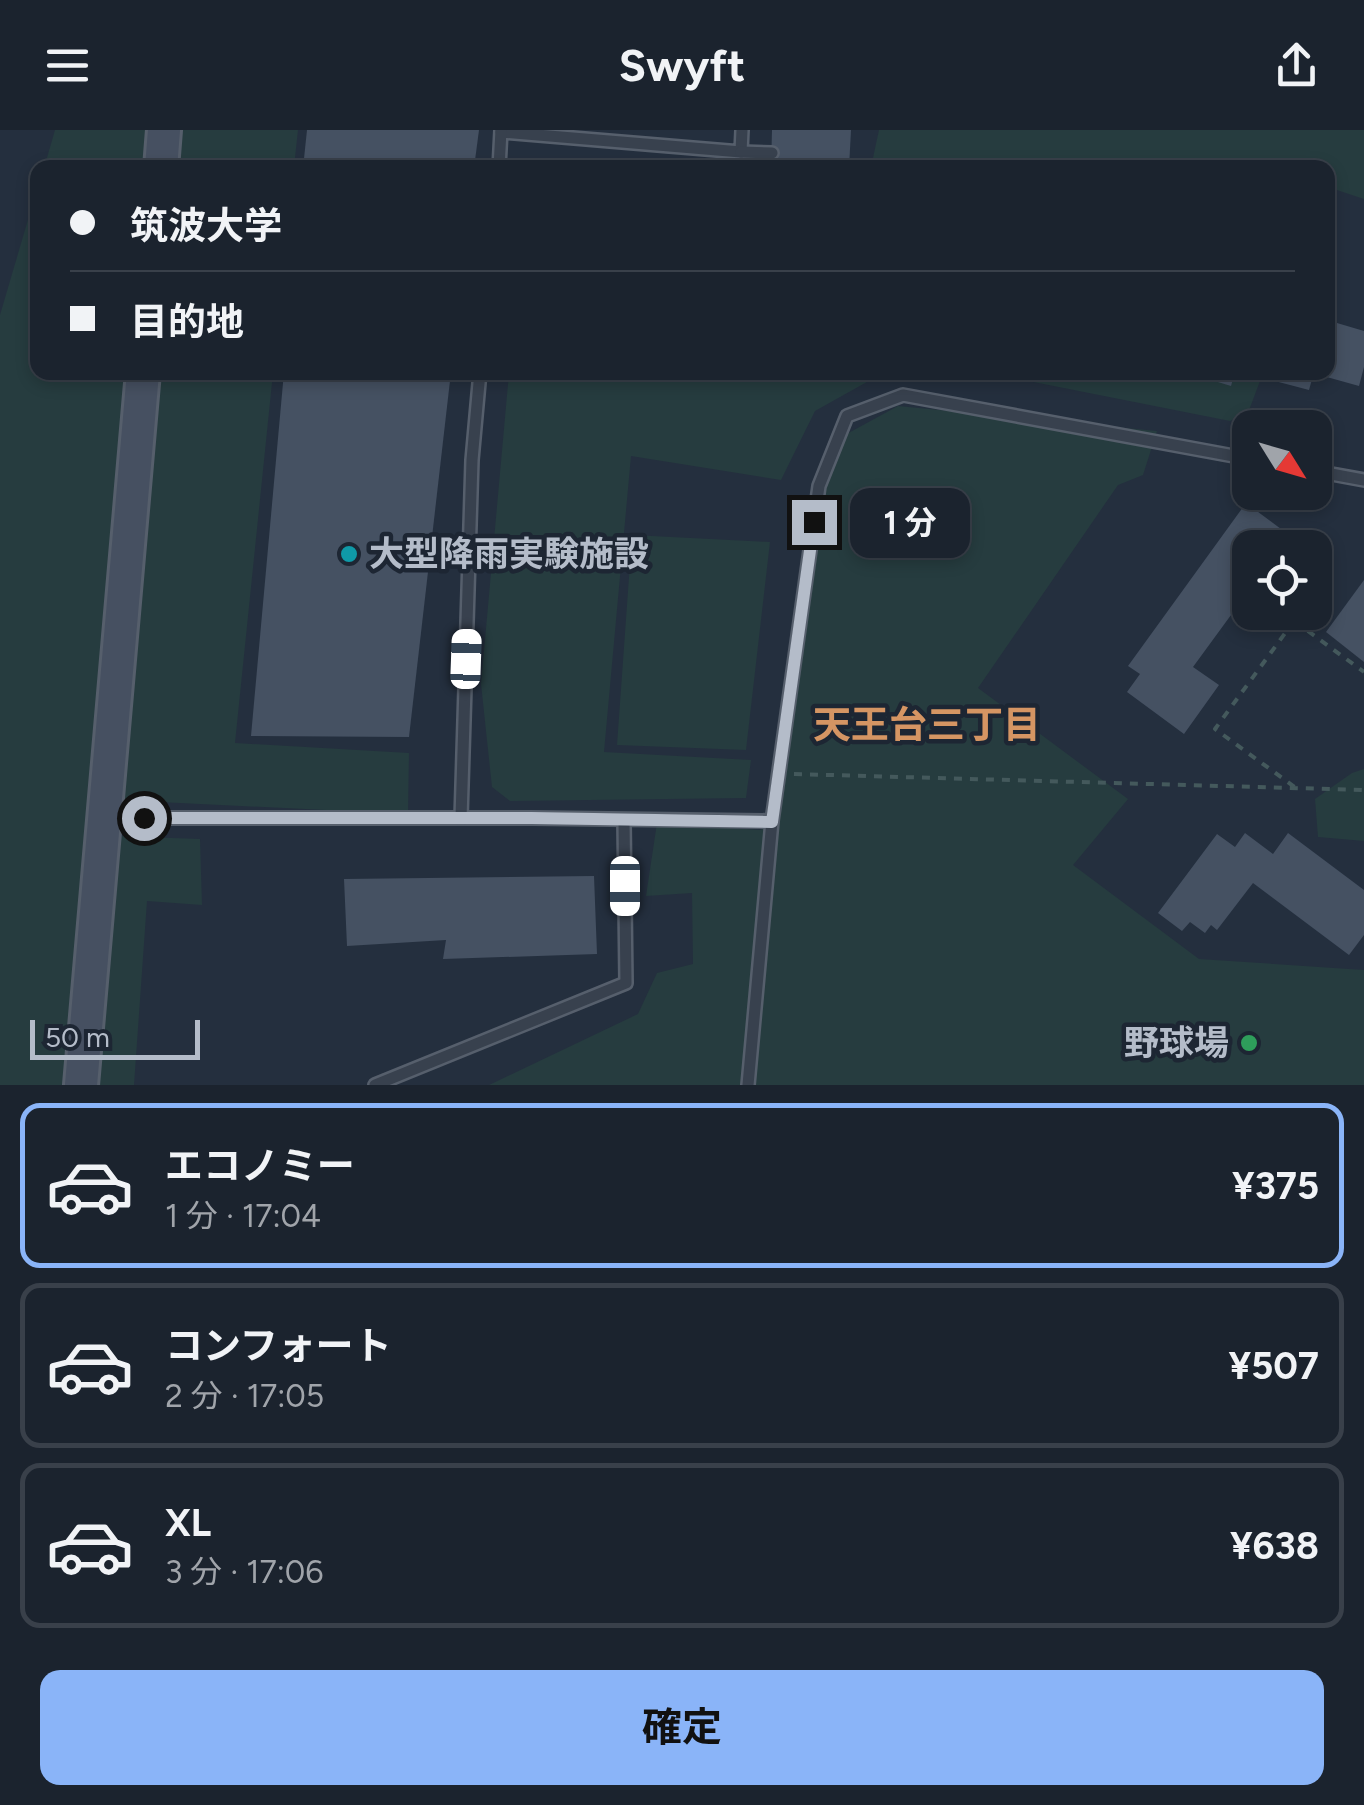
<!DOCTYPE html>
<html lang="ja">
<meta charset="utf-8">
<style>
:root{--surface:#1b232e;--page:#282f3a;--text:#f1f3f6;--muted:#a0a4aa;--line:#39404a;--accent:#8ab4f8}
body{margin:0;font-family:Figtree,"Noto Sans JP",sans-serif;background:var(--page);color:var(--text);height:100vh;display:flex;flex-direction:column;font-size:38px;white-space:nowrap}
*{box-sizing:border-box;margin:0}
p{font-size:32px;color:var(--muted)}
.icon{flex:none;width:55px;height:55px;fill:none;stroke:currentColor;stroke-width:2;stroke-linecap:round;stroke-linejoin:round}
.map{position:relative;height:955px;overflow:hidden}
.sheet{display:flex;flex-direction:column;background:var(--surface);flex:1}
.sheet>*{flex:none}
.top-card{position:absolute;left:30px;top:30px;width:1305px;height:220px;border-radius:20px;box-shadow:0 5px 15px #0003,0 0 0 2px var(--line);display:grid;align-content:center;height:220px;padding:0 40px;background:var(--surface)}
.needle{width:65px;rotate:127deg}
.controls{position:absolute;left:1232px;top:280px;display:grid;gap:20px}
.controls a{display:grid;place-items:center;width:100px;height:100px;border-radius:20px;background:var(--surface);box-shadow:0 5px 15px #0003,0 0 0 2px var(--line);font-size:50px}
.scale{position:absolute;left:30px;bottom:25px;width:170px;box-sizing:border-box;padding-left:10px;border:5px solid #b4bcc9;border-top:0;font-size:28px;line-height:35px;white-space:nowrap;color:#b4bcc9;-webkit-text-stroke:8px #1d2633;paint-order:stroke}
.end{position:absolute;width:45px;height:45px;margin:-22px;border:12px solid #b4bcc9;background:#111;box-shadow:0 0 0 5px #111}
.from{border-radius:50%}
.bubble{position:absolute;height:70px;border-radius:20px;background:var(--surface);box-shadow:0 5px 15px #0003,0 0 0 2px var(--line);font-size:32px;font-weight:700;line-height:70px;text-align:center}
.car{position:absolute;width:30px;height:60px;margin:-30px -15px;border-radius:12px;box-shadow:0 0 8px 2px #0007;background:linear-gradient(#fff 24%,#345 0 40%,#fff 0 76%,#345 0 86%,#fff 0)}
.top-card b{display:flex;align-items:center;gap:35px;height:95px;font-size:38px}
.top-card b+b{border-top:2px solid var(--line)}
.top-card i{width:25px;height:25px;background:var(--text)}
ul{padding:18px 0 0;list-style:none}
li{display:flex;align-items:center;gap:30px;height:165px;margin:0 20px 15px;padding:0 20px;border:5px solid var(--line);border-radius:20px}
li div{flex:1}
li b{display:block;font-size:38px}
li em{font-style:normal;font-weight:700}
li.selected{border-color:var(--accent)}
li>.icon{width:90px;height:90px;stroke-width:1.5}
.primary-button{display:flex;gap:20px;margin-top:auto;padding:20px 40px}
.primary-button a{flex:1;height:115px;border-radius:20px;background:var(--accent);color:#111;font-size:40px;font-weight:700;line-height:115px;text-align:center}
header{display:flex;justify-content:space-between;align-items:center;height:130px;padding:0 40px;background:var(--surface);font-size:45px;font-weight:700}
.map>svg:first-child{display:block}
</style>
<header><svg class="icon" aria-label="menu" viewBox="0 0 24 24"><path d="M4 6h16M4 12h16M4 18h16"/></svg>Swyft<svg class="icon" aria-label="share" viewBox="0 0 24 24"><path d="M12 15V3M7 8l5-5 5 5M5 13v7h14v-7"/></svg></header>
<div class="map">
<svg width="1364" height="955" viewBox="0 0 1364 955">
<rect width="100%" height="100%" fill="#242f3e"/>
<g fill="#263c3f">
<path d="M55,0H152L148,37L44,38Z"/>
<path d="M179,0H298L294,37L176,38Z"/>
<path d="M879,0H1364V69L1334,59L1328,75V38L871,37Z"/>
<path d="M37,59L38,242L130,243L67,955H0V185Z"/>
<path d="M157,243H273L235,613L409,623L408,684L119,670Z"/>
<path d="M509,243H883L815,281L781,350L631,326L604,622L751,630L746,668L510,671L492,657L481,554Z"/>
<path d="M988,243H1263L1248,283L1230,291Z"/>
<path d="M898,276L1157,301L1143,345L1118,355L978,558L1128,669L1073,735L1199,829L1364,840V955H489L638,884L657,843L693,834L692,763L646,766L657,693L761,700L788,634L820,346L843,306Z"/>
<path d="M632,405L770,412L746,620L617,615Z"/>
<path d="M1364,639V711L1318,707L1315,669L1352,643Z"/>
<path d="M116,706L200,709L202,775L147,771L134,955H94Z"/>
</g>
<g fill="#455162">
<path d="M307,0H479L474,38H303Z"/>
<path d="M772,0H851L849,38H771Z"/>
<path d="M1337,193L1364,201V237L1359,256L1316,244L1328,242V228Z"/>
<path d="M284,242H451L409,607L251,606Z"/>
<path d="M1185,242H1235L1231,256Z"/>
<path d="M1273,242H1314L1309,260L1271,250Z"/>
<path d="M1246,373L1289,405L1280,418H1250V459L1193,537L1219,555L1184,604L1127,562L1140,544L1128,536Z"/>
<path d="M1364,450V532L1326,502Z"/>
<path d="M1245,703L1273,724L1288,703L1364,760V805L1349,825L1253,753L1217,800L1211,795L1205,803L1190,792L1182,801L1158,783L1217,704L1235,717Z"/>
<path d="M594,746L597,824L443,829L446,810L347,816L344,749Z"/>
</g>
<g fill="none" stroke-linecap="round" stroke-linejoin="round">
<g stroke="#565f6c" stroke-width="16">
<g id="lane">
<path d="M501,2L741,22L742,0"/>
<path d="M741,22L772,23"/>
<path d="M499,38L501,0"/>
<path d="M1315,341L1364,350"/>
<path d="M106,688H532L772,691"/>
<path d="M461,688L472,330L480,242"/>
<path d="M375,955L626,853L624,691"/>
<path d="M748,955L772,691L819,356L847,286L903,265L1250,329"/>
</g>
</g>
<g stroke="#565f6c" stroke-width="38">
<g id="secondary">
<path d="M161,38L164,0"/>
<path d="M81,955L143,242"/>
</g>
</g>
<g stroke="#44595c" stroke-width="4" stroke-dasharray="8 8" stroke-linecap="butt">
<path d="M1282,482L1364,542"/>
<path d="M1294,491L1215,599L1296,658"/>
<path d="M794,644L1364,660"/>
</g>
<use href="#lane" stroke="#38414e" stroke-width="11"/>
<use href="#secondary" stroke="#465061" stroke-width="32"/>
</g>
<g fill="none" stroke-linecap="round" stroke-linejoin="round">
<path stroke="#b4bcc9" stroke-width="12" d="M144,688H532L772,692L814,392"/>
</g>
<circle fill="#0f9aa8" stroke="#1d2633" stroke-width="4" cx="349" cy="424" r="10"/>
<circle fill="#2e9e5b" stroke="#1d2633" stroke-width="4" cx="1249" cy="913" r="10"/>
<g text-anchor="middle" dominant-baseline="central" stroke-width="9" stroke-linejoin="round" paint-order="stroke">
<g font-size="35" font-weight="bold" fill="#b4bcc9" stroke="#1d2633" text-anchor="start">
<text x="369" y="424">大型降雨実験施設</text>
<text x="1229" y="913" text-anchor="end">野球場</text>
</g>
<g font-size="38" font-weight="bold" fill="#d59563" stroke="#1d2633">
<text x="927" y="595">天王台三丁目</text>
</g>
</g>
</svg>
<div class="controls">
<a><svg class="needle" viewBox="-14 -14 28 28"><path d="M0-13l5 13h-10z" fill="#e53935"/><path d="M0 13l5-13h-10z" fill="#a0a4aa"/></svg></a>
<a><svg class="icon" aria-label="locate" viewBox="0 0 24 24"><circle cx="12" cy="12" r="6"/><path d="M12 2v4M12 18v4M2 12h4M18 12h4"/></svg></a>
</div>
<div class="scale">50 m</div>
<i class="end from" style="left:144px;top:688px"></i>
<i class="end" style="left:814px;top:392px"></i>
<div class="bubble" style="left:850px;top:358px;width:120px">1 分</div>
<i class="car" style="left:466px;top:529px;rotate:2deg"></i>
<i class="car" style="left:625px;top:756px;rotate:180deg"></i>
<div class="top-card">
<b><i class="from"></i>筑波大学</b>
<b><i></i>目的地</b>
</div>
</div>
<section class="sheet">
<ul>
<li class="selected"><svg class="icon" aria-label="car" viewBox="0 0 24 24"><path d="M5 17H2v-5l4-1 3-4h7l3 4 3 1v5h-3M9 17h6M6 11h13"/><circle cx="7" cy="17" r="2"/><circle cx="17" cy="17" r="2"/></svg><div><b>エコノミー</b><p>1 分 · 17:04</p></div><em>¥375</em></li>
<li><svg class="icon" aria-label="car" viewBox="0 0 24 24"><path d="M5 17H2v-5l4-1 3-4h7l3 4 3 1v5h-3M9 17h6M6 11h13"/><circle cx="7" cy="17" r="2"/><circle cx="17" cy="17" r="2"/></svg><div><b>コンフォート</b><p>2 分 · 17:05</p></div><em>¥507</em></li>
<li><svg class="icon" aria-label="car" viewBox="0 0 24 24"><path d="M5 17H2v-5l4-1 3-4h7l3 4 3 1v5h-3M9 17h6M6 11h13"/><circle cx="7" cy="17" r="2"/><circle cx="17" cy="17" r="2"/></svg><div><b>XL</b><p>3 分 · 17:06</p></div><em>¥638</em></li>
</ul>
<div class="primary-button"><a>確定</a></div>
</section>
